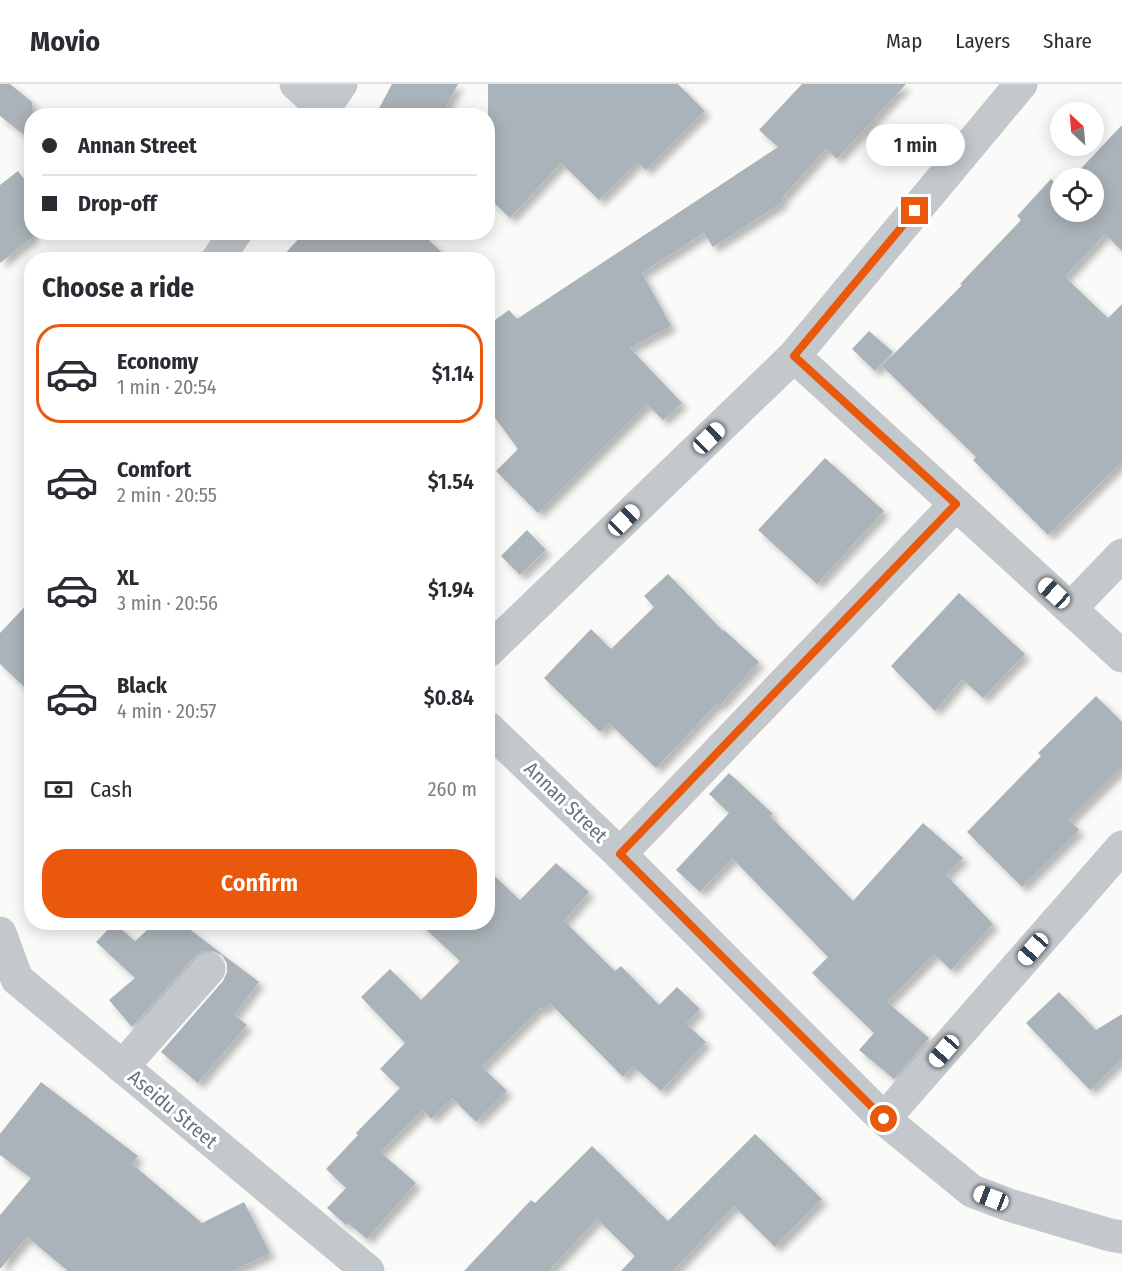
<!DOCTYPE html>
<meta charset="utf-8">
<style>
:root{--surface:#fff;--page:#f2f2f3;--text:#2b2b33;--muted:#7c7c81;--line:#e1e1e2;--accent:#ea580c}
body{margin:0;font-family:"Fira Sans Condensed",sans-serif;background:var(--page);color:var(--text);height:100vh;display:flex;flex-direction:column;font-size:22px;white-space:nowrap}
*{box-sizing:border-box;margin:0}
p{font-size:20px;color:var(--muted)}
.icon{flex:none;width:33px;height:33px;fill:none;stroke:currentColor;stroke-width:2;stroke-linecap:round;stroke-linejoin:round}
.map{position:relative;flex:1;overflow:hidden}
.details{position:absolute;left:24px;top:168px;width:471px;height:678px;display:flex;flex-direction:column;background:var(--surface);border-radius:24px;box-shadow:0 3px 15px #0003}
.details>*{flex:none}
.banner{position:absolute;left:24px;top:24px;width:471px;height:132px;border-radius:24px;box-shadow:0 3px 15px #0003;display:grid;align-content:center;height:132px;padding:0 18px;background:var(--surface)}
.needle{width:39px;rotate:334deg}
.controls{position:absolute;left:1050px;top:18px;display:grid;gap:12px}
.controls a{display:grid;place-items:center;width:54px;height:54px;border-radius:50%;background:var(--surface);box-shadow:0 3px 15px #0003;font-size:30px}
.end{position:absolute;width:27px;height:27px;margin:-14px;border:8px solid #ea580c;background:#fff;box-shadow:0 0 0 3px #fff}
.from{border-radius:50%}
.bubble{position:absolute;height:42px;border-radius:21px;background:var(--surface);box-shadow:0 3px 15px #0003;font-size:20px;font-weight:600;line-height:42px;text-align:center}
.car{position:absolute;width:18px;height:36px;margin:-18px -9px;border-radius:8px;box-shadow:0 0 4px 2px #0007;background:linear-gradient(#fff 24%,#345 0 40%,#fff 0 76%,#345 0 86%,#fff 0)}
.banner b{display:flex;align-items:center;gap:21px;height:57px;font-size:22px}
.banner b+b{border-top:2px solid var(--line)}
.banner i{width:15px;height:15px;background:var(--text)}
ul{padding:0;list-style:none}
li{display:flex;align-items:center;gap:18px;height:99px;margin:0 12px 9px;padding:0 6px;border:3px solid transparent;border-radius:24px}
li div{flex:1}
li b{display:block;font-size:22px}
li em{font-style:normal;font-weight:600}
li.active{border-color:var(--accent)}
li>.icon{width:54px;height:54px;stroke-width:1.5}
h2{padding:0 18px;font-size:27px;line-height:72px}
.pay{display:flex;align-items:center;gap:15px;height:66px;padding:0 18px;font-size:22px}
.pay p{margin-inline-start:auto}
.cta{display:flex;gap:12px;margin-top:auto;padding:12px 18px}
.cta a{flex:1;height:69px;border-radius:24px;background:var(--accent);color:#fff;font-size:24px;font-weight:600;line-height:69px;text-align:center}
header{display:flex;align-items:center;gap:36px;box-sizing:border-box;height:84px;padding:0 30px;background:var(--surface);border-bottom:2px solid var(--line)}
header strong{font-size:28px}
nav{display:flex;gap:33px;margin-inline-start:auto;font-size:21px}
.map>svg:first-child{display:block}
</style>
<header>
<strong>Movio</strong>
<nav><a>Map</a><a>Layers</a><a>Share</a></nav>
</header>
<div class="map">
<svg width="1122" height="1187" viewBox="0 0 1122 1187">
<defs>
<filter id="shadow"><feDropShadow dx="5.5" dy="5.5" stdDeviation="3" flood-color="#0004"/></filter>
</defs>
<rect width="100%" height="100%" fill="#fafaf8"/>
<g fill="#aab3b9" filter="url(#shadow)">
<path d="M0,0H10L32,18V57L0,32Z"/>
<path d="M392,0H458L441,32H375Z"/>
<path d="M488,0H678L705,27L646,86L637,78L599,116L561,79L510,134L488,113Z"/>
<path d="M802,0H906L837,75L826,65L781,115L783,118L713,163L704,149L642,189L671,242L630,264L682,319L663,336L647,320L538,429L496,387L518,365L488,324V241L509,226L517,235L778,63L759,46Z"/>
<path d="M1122,41V167L1105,150L1065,193L1108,234L1122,220V378L1048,451L973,376L976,373L882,282L962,201L960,200L1021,136L1017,132L1051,95L1060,104V128H1094V94H1072Z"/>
<path d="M18,87L32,105V154L0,179V101Z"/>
<path d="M305,148H420L450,176H279Z"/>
<path d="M869,247L893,268L875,287L852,265Z"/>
<path d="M825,374L884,427L817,500L758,446Z"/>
<path d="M527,446L546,466L520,491L501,472Z"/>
<path d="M668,490L723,547L724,546L759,578L720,621L718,619L656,684L609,639L600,648L544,594L591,545L611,565L654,523L644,512Z"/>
<path d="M959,509L1025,570L983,614L962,595L935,627L891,582Z"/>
<path d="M32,515V610L0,580V549Z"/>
<path d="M1096,612L1122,638V683L1069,736L1079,746L1022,803L967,748L1041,672L1038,669Z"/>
<path d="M729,689L773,730L770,732L853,817L923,739L963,774L946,791L993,840L951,886L934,870L887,918L929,954L894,995L859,966L874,949L812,889L828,873L732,774L700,808L676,786L729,729L709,710Z"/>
<path d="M556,779L589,808L564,837L615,887L621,882L659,921L677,903L700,925L686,940L706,958L661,1007L633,982L623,993L550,919L543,926L540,924L482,983L507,1007L476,1038L452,1014L431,1035L423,1026L380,1068L416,1099L367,1155L348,1139L346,1141L327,1124L346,1104L326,1085L358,1051L356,1049L400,1004L380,985L405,959L361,913L390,885L421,916L460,877L418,838H488V786L520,816Z"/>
<path d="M156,838H180L259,898L234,931L247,941L198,999L161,968L223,897L227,888V880L222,871L212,867H203L195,872L132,943L109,916L135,894L96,858L114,839L135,857Z"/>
<path d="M1059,908L1096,946L1122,930V975L1090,1006L1026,939Z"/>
<path d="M41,998L138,1072L132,1080L202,1139L244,1118L270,1169L233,1187H68L27,1153L0,1185V1131L31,1094L0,1071V1050Z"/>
<path d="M755,1050L822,1115L775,1163L734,1122L673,1187H621L635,1172L597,1135L549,1187H464L531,1116L535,1119L592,1062L668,1137Z"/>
</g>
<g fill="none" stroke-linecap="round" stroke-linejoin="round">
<g stroke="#c3c8cc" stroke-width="33">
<path d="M296,0L324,25"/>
<path d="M319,32L341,0"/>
<path d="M217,176L236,148"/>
<path d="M794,272L1122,572"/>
<path d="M1071,524L1122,471"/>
<path d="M488,567L794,272L1021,0"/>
<path d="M488,644L620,770L884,1035L972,1107L1009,1121L1110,1151L1122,1153"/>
<path d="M620,770L956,420"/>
<path d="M0,849L17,895L368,1187"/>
<path d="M122,983L209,885"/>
<path d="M884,1035L1122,763"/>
</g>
</g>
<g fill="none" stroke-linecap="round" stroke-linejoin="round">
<path stroke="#ea580c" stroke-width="8" d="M884,1035L620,770L956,420L794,272L915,127"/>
</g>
<g text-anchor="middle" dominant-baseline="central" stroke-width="6" stroke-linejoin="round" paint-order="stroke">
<g font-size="20" fill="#657683" stroke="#fff">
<text transform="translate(566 718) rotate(44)">Annan Street</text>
<text transform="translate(173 1025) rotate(40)">Aseidu Street</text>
</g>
</g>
</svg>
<div class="controls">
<a><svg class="needle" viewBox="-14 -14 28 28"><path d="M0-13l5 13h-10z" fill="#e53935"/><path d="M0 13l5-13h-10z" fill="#7c7c81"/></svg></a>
<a><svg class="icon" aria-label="locate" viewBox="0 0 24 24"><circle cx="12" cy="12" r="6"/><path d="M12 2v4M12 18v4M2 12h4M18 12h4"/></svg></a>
</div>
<i class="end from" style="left:884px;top:1035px"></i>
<i class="end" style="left:915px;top:127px"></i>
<div class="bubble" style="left:866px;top:40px;width:99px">1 min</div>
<i class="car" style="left:709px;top:354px;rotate:46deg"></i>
<i class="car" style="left:624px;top:436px;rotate:46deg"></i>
<i class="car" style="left:1054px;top:509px;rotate:312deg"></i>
<i class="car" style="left:1033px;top:865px;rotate:221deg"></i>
<i class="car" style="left:944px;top:967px;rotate:221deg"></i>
<i class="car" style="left:991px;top:1114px;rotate:291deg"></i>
<div class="banner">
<b><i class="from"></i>Annan Street</b>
<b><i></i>Drop-off</b>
</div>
<section class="details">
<h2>Choose a ride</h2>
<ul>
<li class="active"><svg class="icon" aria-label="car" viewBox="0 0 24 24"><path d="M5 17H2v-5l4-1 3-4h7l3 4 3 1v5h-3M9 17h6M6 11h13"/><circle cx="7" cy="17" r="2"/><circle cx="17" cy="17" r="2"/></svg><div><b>Economy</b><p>1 min · 20:54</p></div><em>$1.14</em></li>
<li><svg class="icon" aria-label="car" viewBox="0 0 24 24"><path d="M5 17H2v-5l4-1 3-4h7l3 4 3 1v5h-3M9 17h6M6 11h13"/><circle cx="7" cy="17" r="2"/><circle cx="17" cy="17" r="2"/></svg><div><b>Comfort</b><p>2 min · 20:55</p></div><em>$1.54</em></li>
<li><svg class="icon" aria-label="car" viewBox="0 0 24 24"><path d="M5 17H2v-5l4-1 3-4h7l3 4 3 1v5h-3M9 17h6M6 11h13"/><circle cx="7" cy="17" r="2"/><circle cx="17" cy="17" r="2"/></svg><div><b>XL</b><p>3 min · 20:56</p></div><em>$1.94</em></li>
<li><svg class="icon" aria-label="car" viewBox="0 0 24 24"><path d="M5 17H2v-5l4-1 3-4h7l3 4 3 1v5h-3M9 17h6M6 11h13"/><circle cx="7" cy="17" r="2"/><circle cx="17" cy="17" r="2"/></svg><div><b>Black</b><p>4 min · 20:57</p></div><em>$0.84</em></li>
</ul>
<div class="pay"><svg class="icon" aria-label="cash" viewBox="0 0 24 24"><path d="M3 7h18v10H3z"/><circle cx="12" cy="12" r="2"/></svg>Cash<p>260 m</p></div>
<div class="cta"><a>Confirm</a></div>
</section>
</div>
